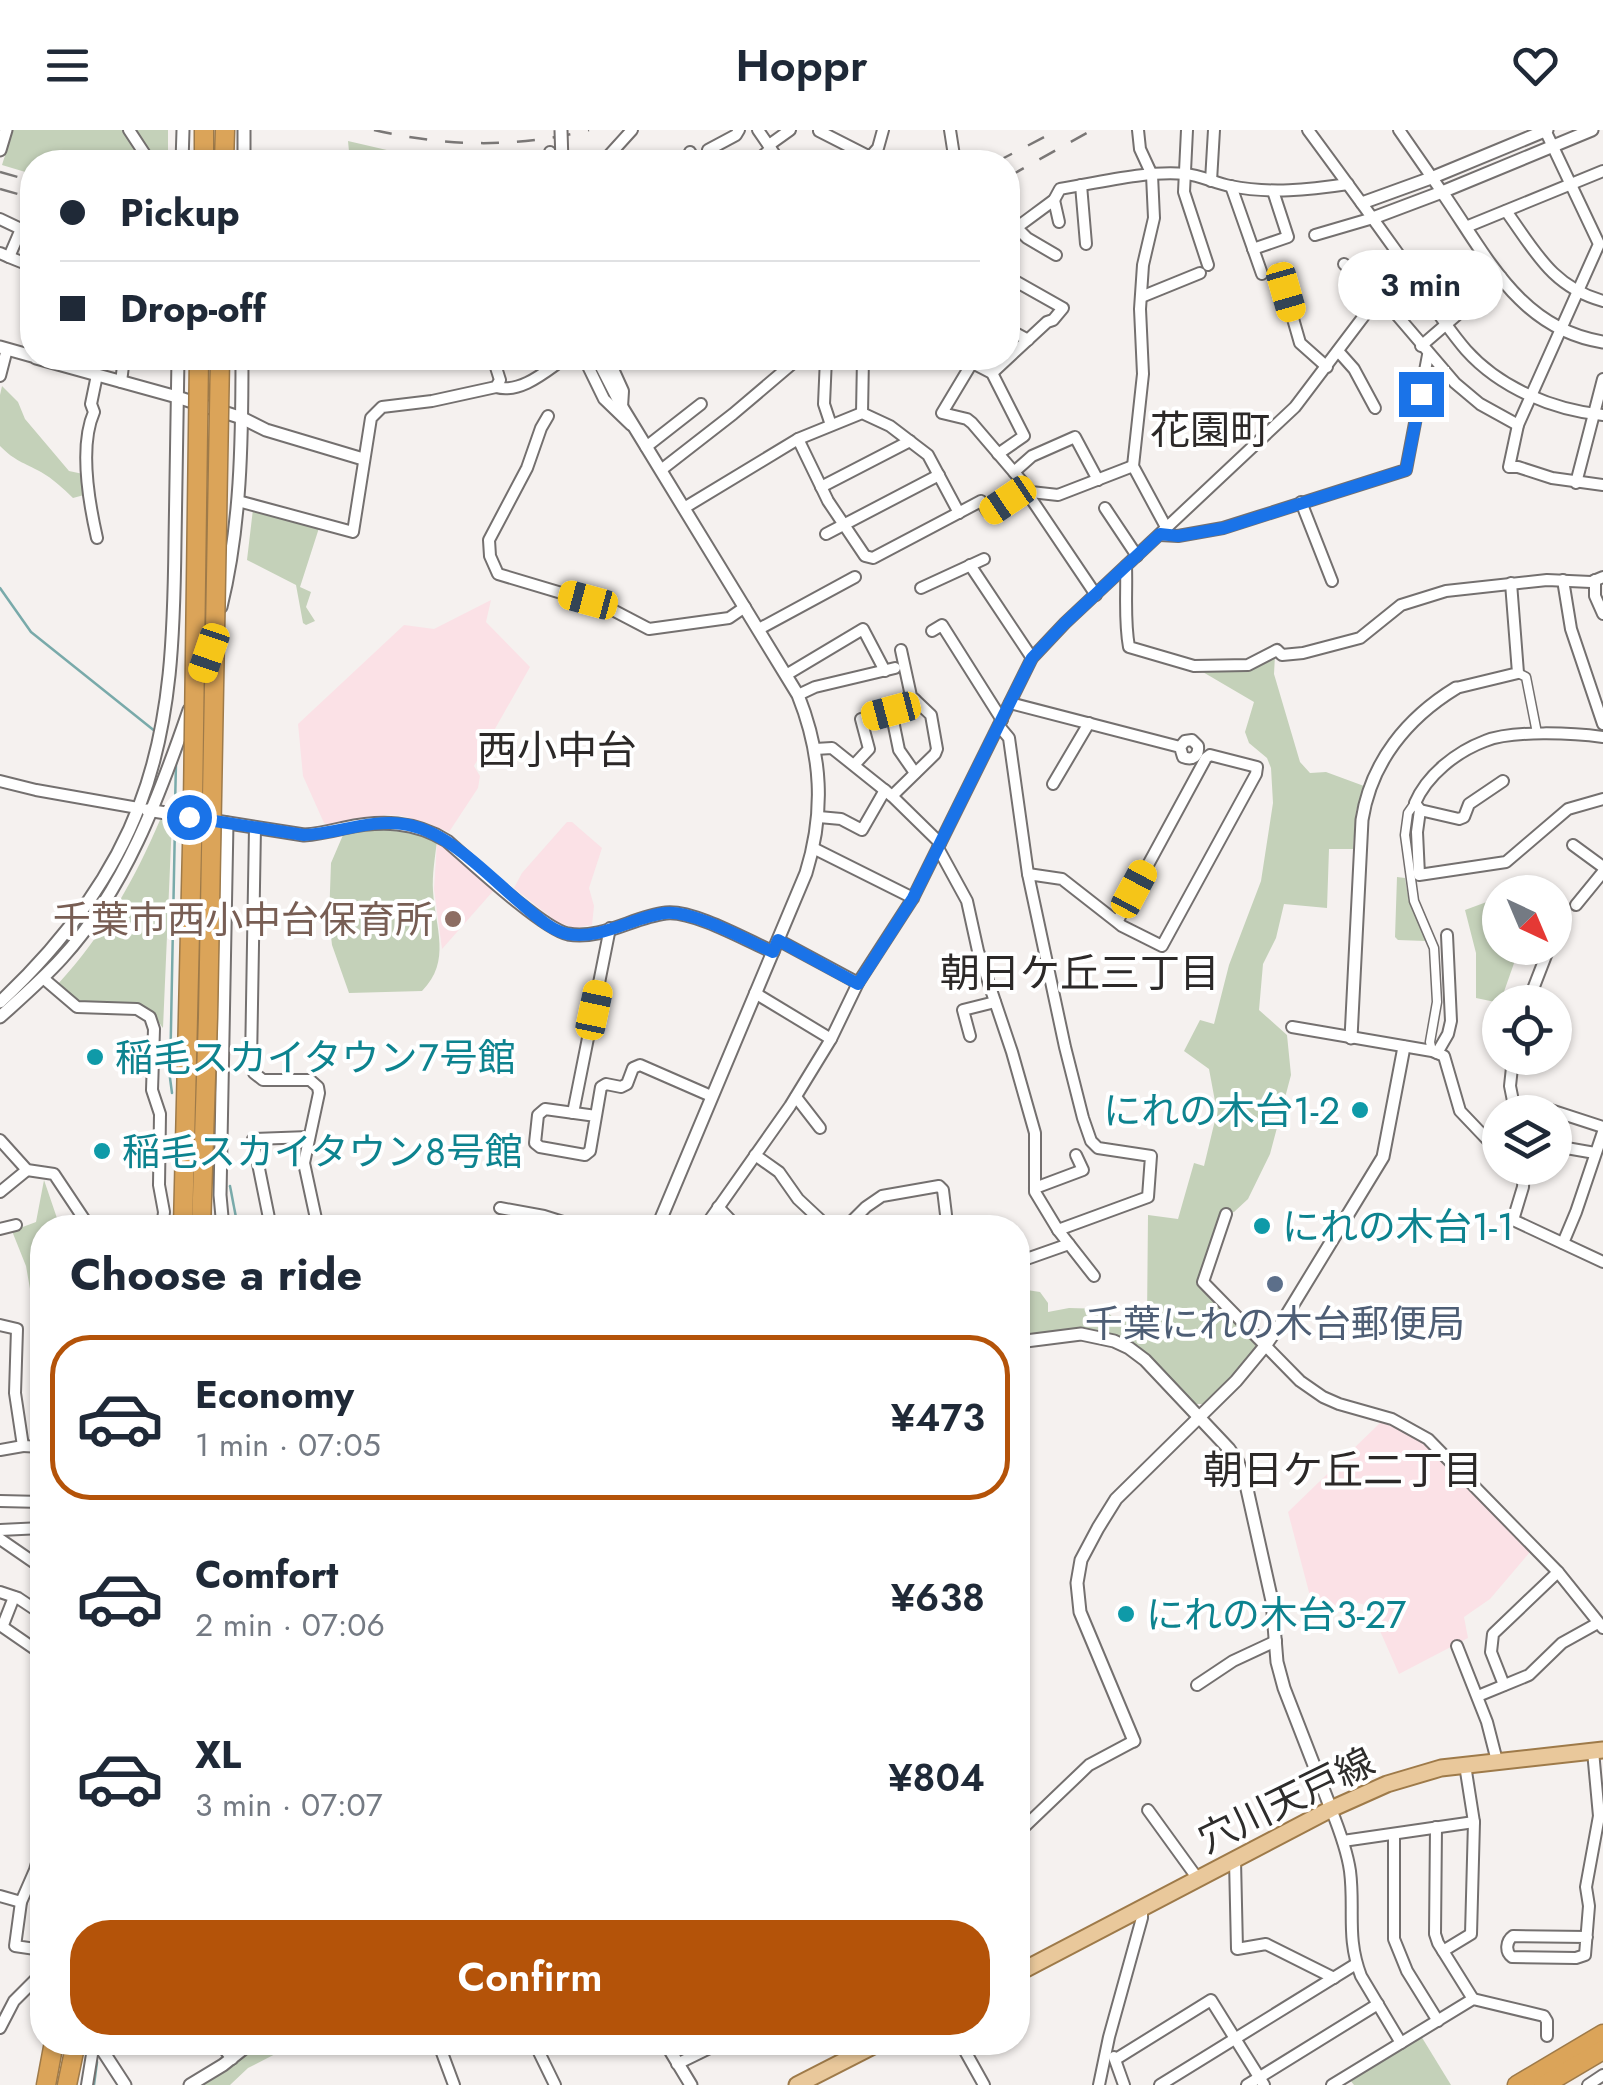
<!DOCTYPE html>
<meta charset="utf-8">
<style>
:root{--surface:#fff;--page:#f6f6f7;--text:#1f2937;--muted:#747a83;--line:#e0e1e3;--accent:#b45309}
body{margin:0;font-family:Jost,"Noto Sans JP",sans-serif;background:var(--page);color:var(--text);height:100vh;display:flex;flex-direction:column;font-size:38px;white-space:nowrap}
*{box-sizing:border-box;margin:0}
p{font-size:32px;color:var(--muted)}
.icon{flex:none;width:55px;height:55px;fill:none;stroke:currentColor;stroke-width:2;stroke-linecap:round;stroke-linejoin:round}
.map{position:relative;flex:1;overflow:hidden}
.details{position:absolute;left:30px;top:1085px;width:1000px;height:840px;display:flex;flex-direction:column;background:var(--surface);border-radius:40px;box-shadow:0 2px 8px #0004}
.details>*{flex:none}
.guide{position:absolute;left:20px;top:20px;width:1000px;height:220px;border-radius:40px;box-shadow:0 2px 8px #0004;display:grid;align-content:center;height:220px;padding:0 40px;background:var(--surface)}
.needle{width:65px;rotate:136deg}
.buttons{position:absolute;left:1482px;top:745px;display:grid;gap:20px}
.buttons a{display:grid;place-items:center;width:90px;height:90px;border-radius:50%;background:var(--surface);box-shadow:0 2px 8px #0004;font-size:50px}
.end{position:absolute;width:45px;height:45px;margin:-22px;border:12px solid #1a73e8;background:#fff;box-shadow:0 0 0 5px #fff}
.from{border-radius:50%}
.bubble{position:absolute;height:70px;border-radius:35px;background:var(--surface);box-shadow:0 2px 8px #0004;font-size:32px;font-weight:600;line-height:70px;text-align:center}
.car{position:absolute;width:30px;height:60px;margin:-30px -15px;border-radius:12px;box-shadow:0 0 8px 2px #0007;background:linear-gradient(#f5c518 24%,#345 0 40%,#f5c518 0 76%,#345 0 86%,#f5c518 0)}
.guide b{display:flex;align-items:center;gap:35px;height:95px;font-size:38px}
.guide b+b{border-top:2px solid var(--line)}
.guide i{width:25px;height:25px;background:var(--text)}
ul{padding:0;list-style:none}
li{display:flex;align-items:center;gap:30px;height:165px;margin:0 20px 15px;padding:0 20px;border:5px solid transparent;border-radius:40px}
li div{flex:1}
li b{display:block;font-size:38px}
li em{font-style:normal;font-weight:600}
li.on{border-color:var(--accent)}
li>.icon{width:90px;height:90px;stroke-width:1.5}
h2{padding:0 40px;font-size:45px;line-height:120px}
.cta{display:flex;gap:20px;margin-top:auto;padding:20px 40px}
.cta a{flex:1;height:115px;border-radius:40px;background:var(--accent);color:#fff;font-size:40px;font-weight:600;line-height:115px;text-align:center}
header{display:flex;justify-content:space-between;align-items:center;height:130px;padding:0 40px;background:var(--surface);font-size:45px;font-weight:600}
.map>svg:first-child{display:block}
</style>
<header><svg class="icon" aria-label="menu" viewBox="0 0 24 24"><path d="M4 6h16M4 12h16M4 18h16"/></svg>Hoppr<svg class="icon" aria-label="heart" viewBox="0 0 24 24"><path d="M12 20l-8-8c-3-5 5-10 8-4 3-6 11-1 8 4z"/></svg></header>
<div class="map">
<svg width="1603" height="1955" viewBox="0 0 1603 1955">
<rect width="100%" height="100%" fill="#f5f1ef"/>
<g fill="#fbe1e6">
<path d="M491,470L486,492L530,537L474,636L480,646L478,658L449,702L425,692L402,686L387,685L329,695L324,693L303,646L298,594L404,495L434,499Z"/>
<path d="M567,692H572L602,718L589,758L594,776L592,795L574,798L557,792L514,758L522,743Z"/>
<path d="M437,712L448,718L494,760L442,819L434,759Z"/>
<path d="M1381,1292L1412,1305L1431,1319L1530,1422L1490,1469L1464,1487L1468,1508L1399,1544L1369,1476L1358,1473L1316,1489L1288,1382Z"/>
</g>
<g fill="#c4d1b9">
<path d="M13,0H168V32H32V44L2,35Z"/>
<path d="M348,11L404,24L494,30V32H350Z"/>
<path d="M2,256L18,272L25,289L69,341L83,344L84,365L73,368C63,358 53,349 41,342C23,332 16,332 0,316V265Z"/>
<path d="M253,379L319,398L300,457L311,462L306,477L315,491L306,495L303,493L296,455L247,430Z"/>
<path d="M1275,525L1274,544L1300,632L1310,643L1326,642L1364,656L1356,681L1353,719H1329L1327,778L1284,774L1276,808L1263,834L1259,880L1287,905L1291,945L1270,1024L1248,1069L1234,1082L1226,1084L1199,1154L1254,1210L1257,1221L1204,1274H1193L1116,1206L1082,1198L1018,1207V1177L1024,1174L1027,1160L1040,1162L1048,1173V1182L1069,1178L1104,1179L1118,1192L1147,1190L1148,1085L1178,1089L1194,1033L1204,1036L1217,982L1209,939L1184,921L1200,890L1214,894L1229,835L1261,751L1273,673L1271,638L1267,628L1249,613L1245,602L1254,572L1196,538L1250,537Z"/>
<path d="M160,690L172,691L163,898L152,883L77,872L58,854C103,805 134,751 160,690Z"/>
<path d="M380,698L419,702L437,711C435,727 432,745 433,761C435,797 452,831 422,861L349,863L332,815L329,789L331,733L343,705Z"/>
<path d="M1397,747L1405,748L1409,772L1426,811L1398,810L1395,807Z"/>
<path d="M1500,767V818H1548L1540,835L1519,819L1500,873L1476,868V823L1465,780Z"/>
<path d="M44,1050L60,1097L42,1098V1291L37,1199L26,1136L12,1101L36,1092Z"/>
<path d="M1421,1906L1451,1955H1354L1350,1950Z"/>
<path d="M255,1913H289L285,1919L248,1938L230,1955H195Z"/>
</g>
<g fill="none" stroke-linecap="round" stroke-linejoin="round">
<g stroke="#79aaaa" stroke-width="2.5">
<path d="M0,458L31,502L156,602"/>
<path d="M175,676L176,633"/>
<path d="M172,963L170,948L175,693"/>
<path d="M230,1056L238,1098"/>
<path d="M94,1955L97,1932"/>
</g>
<g stroke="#74706f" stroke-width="11">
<g id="pedestrian">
<path d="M1518,543L1526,547L1537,603"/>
<path d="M1415,673L1408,683L1405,705L1414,771L1434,818L1437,872L1430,912L1432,921"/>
</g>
</g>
<g stroke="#74706f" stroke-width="14">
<g id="minor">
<path d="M129,0L150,32"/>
<path d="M758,0L780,32"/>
<path d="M950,0L955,32"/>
<path d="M1138,0L1140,19L1152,45L1154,88L1143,135L1140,179L1143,244L1133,336L1167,399"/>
<path d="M1187,0L1184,62L1208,135"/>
<path d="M1308,0C1339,42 1369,83 1399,125C1421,157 1441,191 1466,220C1500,258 1553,280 1603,285"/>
<path d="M1399,0L1442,62"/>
<path d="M1545,0L1599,114L1518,295L1509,337H1518L1552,348L1603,355"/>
<path d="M819,1L870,27"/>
<path d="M769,15L790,0"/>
<path d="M708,20L736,5L739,0"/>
<path d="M550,22V32"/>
<path d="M690,22L695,32"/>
<path d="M603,32L632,0"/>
<path d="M755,32L771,19"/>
<path d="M870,32V27L878,18L883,0"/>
<path d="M1211,51L1214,0"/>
<path d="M1081,55L1086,114"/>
<path d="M1231,56L1262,144"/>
<path d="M1054,70L1059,92"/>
<path d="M1506,81C1535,121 1552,157 1603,171"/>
<path d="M0,89L21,99L9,127L0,123"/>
<path d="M1466,97L1603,41"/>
<path d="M1017,98L1027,108L1056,125"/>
<path d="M1008,104L1054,70L1060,59C1096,53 1149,40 1185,44C1200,45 1215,53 1230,56C1270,64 1308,60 1348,54"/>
<path d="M1315,105L1373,88"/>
<path d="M1253,119L1288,107L1273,61"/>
<path d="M9,127L24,133"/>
<path d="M1344,134L1384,170L1455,253L1480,274L1518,295"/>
<path d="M1279,140L1300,213L1327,237"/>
<path d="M1141,167L1200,143"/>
<path d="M1008,199L1028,210"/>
<path d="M1421,216L1501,147"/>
<path d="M1338,221L1354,239L1375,278"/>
<path d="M584,228L604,269L631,295"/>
<path d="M608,228L623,261L622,277"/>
<path d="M826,228L824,274L831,295"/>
<path d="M963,228L992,243L1024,306L998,324"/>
<path d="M972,233L942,283L967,289L972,293L1031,362L1058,365L1133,336"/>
<path d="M992,243L1047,192L1053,190L1063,178L1008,147"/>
<path d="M0,246L7,219"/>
<path d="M121,252L124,228"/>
<path d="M496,257C521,264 546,241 565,228"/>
<path d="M862,283L863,228"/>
<path d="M548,286L541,298L527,338L489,410L490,426L498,444L605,476L649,499L729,488L745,477"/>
<path d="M798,309L828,371L865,426L873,428L981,371L988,382L1027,357"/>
<path d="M646,317L701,274"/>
<path d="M661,340L733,284L799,228"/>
<path d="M1014,342L1032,326L1075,307L1098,350"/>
<path d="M1576,353L1603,249"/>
<path d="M821,357L910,311"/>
<path d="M1031,362L1032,370L1096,465"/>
<path d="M238,371L353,402L371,288L382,277L432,271L496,257L500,250L493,228"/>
<path d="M1301,372L1332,451"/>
<path d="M684,378L798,309L862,283L890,296L928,325L959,383"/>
<path d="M1105,378L1137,426"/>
<path d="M826,404L939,345"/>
<path d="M1160,405L1178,406L1223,398L1406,340L1428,225"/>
<path d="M97,408C89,373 79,316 94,282L91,274L97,245"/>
<path d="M970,435L1032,528"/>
<path d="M1126,436C1127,464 1124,490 1129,517L1194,536L1248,535L1277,520L1282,525L1303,523L1360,508L1401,475L1446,461L1547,450L1591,452L1603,447"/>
<path d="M1563,450L1571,499L1603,594"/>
<path d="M1595,450V466L1603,484"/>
<path d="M921,458L984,429"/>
<path d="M759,499L855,447"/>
<path d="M932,501L942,495L1002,590"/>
<path d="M786,545L863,499L885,541"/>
<path d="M1456,558L1518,543L1511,453"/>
<path d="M798,565L815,557L895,538"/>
<path d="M1010,573L1180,617L1185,611L1192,610L1198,616C1199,626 1193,631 1183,627L1180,617"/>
<path d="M891,581L899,620L915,643"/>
<path d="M999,596L1009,608L1028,744"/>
<path d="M1603,607C1574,603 1512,600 1485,611C1456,622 1427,645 1415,673L1420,680L1417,702L1419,745L1506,732L1568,679L1603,669"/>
<path d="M815,619L832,618L892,666L940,713"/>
<path d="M855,634L869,619L861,589L909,576L915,570"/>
<path d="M0,651L36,660L138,678"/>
<path d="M1053,654L1089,593"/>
<path d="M892,666L935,624L937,619L931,585L911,566L901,520"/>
<path d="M1420,680L1459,689L1464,687L1469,674L1503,651"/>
<path d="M819,687L841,689L862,700L885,660"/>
<path d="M255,697L251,933L254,943L263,950H310L318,957L319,963L304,1033L318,1098"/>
<path d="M1573,715L1603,737"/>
<path d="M813,718L913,768"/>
<path d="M938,718L967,771L978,821L1012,922L1035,1003V1062L1058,1100L1094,1146"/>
<path d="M1576,775L1603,742"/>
<path d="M778,810L858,853"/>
<path d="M43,848L77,877L137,879L150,887L154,899L152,960L160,984L159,1055L164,1082L162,1098"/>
<path d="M755,863L831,909"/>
<path d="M1528,872L1547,823"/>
<path d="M1292,897L1432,921L1444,926L1460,981L1500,1023"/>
<path d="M970,906L963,880L995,872"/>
<path d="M1437,923L1448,904L1451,891L1447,805"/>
<path d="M1513,928L1510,956L1515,981"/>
<path d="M796,967L820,998"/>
<path d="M1515,978L1529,973L1603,997"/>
<path d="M573,983L610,798"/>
<path d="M596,986L545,979L538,985L535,1013L540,1017L585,1025L590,1021L601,957L606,954L621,957L627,954L633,938L640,935L711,966"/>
<path d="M0,1010L27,1040L54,1044L90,1098"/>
<path d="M1555,1016L1595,1023"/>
<path d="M755,1025L779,1042L798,1069L829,1098"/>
<path d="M1524,1038L1523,1057L1513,1090L1603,1132"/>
<path d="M1035,1058L1083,1040L1076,1025"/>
<path d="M0,1062L27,1040"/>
<path d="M718,1077L738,1098"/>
<path d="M500,1078L544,1086L582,1098"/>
<path d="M1226,1084L1203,1152L1300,1251L1323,1267L1339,1274L1392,1289L1428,1309L1558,1442L1603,1498"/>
<path d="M271,1098L253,1009L309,1007"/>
<path d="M704,1098L790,976L831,909L858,853L913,768L1032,528L1065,493L1295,277L1404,133"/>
<path d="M845,1098L866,1077L882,1066L939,1056L943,1060L947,1093L941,1098"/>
<path d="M0,1099L16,1095"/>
<path d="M1058,1100L1148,1067L1151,1026L1098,1018L1091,1011L1083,988L1065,917L1028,744L1062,749L1117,792L1122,796L1162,816L1256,644L1257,637L1210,625L1206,628L1117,792"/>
<path d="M1563,1113L1576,1082L1603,1002"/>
<path d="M1018,1132L1069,1114"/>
<path d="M0,1195L17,1199L15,1263L23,1316L42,1317"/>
<path d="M1018,1261L1021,1284L1018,1310"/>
<path d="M0,1320L23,1316"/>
<path d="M0,1371L42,1372"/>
<path d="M0,1400L42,1398"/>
<path d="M0,1409L42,1438"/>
<path d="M0,1462L18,1468L42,1484"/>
<path d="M0,1495L42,1524"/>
<path d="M3,1495L14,1467"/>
<path d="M1457,1516L1487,1592L1497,1631"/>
<path d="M1197,1555L1233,1531L1276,1511"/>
<path d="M1504,1555L1491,1522L1493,1504L1558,1442"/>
<path d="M1478,1566L1529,1545L1562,1513L1598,1493"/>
<path d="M1331,1679C1339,1699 1347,1720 1350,1741C1355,1780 1346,1807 1361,1846L1401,1913"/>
<path d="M1148,1680L1198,1749"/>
<path d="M1436,1697L1435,1804L1438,1813L1473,1869"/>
<path d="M1018,1703L1089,1635L1134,1611"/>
<path d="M1394,1704V1809L1407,1841L1438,1891"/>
<path d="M1343,1711L1474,1692"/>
<path d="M42,1716L35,1740L21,1772L15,1816L42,1820"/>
<path d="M1235,1730L1237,1819L1266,1814L1334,1848"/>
<path d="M0,1766L21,1772"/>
<path d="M1587,1807L1513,1806C1506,1811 1505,1822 1512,1827L1576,1828L1585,1825L1589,1776L1586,1757L1599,1686L1593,1621"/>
<path d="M1443,1821L1471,1804L1474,1692L1465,1635"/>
<path d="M0,1898L14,1871L42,1843"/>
<path d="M219,1912L232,1929"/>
<path d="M438,1912L454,1955"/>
<path d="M534,1912L555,1955"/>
<path d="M960,1912L984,1955"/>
<path d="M1114,1927L1124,1955"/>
<path d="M1116,1929L1211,1870L1264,1955"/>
<path d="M677,1934L722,1912"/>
<path d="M87,1955L94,1912"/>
<path d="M1099,1955L1109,1907L1142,1788V1778"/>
<path d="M1160,1955L1356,1834"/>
<path d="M1247,1955L1378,1874"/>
<path d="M1332,1955L1473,1869L1544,1886L1547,1891V1906"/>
<path d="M1588,1955L1603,1945"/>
</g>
</g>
<g stroke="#74706f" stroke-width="15">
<g id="tertiary">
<path d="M0,20L6,0"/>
<path d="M182,32L183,0"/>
<path d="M244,32V0"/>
<path d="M1442,62C1486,125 1519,199 1603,212"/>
<path d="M1362,73L1431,48L1547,0"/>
<path d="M1373,88L1442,62L1592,0"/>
<path d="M0,217L32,226"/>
<path d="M36,228L177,267L242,288L266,300L363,329"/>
<path d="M597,228L622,277L798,565C822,625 825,682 806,743L657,1098"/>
<path d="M221,477C241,396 242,311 242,228"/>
<path d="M147,680L304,705C319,704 331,701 344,698C381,690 415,691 447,711C470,731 543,799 568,804C602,810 633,787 666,783C693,780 746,810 773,822"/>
<path d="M0,872C60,816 111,751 140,674C172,590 174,500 175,411C176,350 177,289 178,228"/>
<path d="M0,887C21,868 43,849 62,828C125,759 159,667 189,580"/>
<path d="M1351,908L1362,690C1371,632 1407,588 1456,558"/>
<path d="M223,1098L220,1065L227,693"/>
<path d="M1018,1212L1081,1204L1114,1211L1129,1218L1145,1230L1229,1319L1238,1332L1247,1359L1272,1471L1277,1532L1284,1558L1331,1679"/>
<path d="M1134,1611L1080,1482L1077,1453L1081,1430L1098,1398L1116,1369L1236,1251L1265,1216L1286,1186L1383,1027L1404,917"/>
<path d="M97,1912L125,1955"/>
<path d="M665,1912L691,1955"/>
<path d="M190,1955L223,1935L252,1912"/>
</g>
</g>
<g stroke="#9e7a49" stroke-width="19">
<g id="primary">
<path d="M1018,1843L1331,1679L1387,1654L1441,1638L1603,1620"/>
<path d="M797,1955L881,1912"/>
</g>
</g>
<g stroke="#9e7a49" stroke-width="21">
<g id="motorway">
<path d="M204,32V0"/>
<path d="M224,32L225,0"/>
<path d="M46,1955L54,1912"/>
<path d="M67,1955L76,1912"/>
<path d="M1517,1955L1603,1904"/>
<path d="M1544,1955L1603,1920"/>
</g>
</g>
<use href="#pedestrian" stroke="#fff" stroke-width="8"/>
<use href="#minor" stroke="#fff" stroke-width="10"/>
<use href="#tertiary" stroke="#fff" stroke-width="11"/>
<use href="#primary" stroke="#e9c89b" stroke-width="15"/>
<use href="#motorway" stroke="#dba459" stroke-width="18"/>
<g stroke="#7a7776" stroke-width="2.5" stroke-dasharray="18 18" stroke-linecap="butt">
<path d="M374,0C447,17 517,18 589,0"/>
<path d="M996,32L1058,0"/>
<path d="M0,42L32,51"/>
<path d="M1008,47L1092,0"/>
<path d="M0,59L32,68"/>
</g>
<g stroke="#74706f" stroke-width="15" stroke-linecap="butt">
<path id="tertiary-bridge" d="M561,0L562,32"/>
</g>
<g stroke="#9e7a49" stroke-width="21" stroke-linecap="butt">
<g id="motorway-bridge">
<path d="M183,1098L193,674L199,228"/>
<path d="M201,1098L208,887L220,228"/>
</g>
</g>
<use href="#tertiary-bridge" stroke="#fff" stroke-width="11"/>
<use href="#motorway-bridge" stroke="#dba459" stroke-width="18"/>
</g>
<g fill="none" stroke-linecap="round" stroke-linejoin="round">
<path stroke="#1a73e8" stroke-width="12" d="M189,687L304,705C338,704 369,689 403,694C448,700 489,747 523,775C536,786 551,801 568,804C601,810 633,787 665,783C693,780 746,810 773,822L778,810L858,854L913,768L1032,528L1065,493L1160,404L1178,406L1224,398L1406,340L1421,264"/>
</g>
<circle fill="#8d6e63" stroke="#fff" stroke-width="4" cx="453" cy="789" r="10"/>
<g fill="#0f9aa8" stroke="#fff" stroke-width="4">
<circle cx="95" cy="927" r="10"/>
<circle cx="1360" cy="980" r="10"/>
<circle cx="102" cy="1021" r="10"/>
<circle cx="1262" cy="1096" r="10"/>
<circle cx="1126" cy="1484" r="10"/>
</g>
<circle fill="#5c6f8a" stroke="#fff" stroke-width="4" cx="1275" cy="1154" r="10"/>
<g text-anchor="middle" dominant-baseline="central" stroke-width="8" stroke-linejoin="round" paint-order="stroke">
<g font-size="38" fill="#785e54" stroke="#fff" text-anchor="end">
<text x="433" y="789">千葉市西小中台保育所</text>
</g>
<g font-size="38" fill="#0d838f" stroke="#fff" text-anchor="start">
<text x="115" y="927">稲毛スカイタウン７号館</text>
<text x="1340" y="980" text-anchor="end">にれの木台1-2</text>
<text x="122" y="1021">稲毛スカイタウン８号館</text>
<text x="1282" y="1096">にれの木台1-1</text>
<text x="1146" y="1484">にれの木台3-27</text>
</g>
<g font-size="38" fill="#4e5e75" stroke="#fff">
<text x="1275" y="1193">千葉にれの木台郵便局</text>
</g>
<g font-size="38" fill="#2e2d2c" stroke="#fff">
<text transform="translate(1286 1670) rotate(-26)">穴川天戸線</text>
</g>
<g font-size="40" fill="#2c2928" stroke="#fff">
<text x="1210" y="300">花園町</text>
<text x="557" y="620">西小中台</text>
<text x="1080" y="843">朝日ケ丘三丁目</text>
<text x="1343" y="1340">朝日ケ丘二丁目</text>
</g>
</g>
</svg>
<div class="buttons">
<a><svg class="needle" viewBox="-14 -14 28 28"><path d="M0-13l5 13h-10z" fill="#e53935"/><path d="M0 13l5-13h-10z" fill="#747a83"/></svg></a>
<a><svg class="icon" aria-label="locate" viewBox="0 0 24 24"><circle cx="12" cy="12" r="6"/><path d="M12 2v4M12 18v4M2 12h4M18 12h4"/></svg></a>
<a><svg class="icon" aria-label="layers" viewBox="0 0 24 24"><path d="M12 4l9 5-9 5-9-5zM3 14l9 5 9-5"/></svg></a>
</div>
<i class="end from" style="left:189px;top:687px"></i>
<i class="end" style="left:1421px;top:264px"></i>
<div class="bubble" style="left:1338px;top:120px;width:165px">3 min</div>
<i class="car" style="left:1286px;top:162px;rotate:164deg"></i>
<i class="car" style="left:1008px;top:370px;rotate:236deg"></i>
<i class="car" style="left:588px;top:470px;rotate:285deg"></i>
<i class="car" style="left:209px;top:523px;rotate:199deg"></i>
<i class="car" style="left:891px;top:581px;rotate:255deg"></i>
<i class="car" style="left:1134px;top:759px;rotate:28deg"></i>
<i class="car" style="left:594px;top:880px;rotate:12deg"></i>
<div class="guide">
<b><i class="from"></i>Pickup</b>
<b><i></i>Drop-off</b>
</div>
<section class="details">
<h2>Choose a ride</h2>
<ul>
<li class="on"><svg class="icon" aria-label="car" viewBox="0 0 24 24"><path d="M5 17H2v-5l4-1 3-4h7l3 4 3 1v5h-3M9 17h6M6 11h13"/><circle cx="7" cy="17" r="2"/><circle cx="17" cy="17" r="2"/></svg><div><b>Economy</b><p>1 min · 07:05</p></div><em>¥473</em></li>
<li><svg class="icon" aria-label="car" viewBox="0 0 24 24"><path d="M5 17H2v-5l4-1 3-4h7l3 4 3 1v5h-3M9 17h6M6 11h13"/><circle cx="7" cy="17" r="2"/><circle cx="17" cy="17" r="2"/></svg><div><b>Comfort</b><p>2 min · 07:06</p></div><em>¥638</em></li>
<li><svg class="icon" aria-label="car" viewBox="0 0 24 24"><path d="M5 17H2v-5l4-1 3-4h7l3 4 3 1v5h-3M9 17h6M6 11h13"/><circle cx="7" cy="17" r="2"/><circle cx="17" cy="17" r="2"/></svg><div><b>XL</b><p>3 min · 07:07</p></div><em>¥804</em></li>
</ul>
<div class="cta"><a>Confirm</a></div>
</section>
</div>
